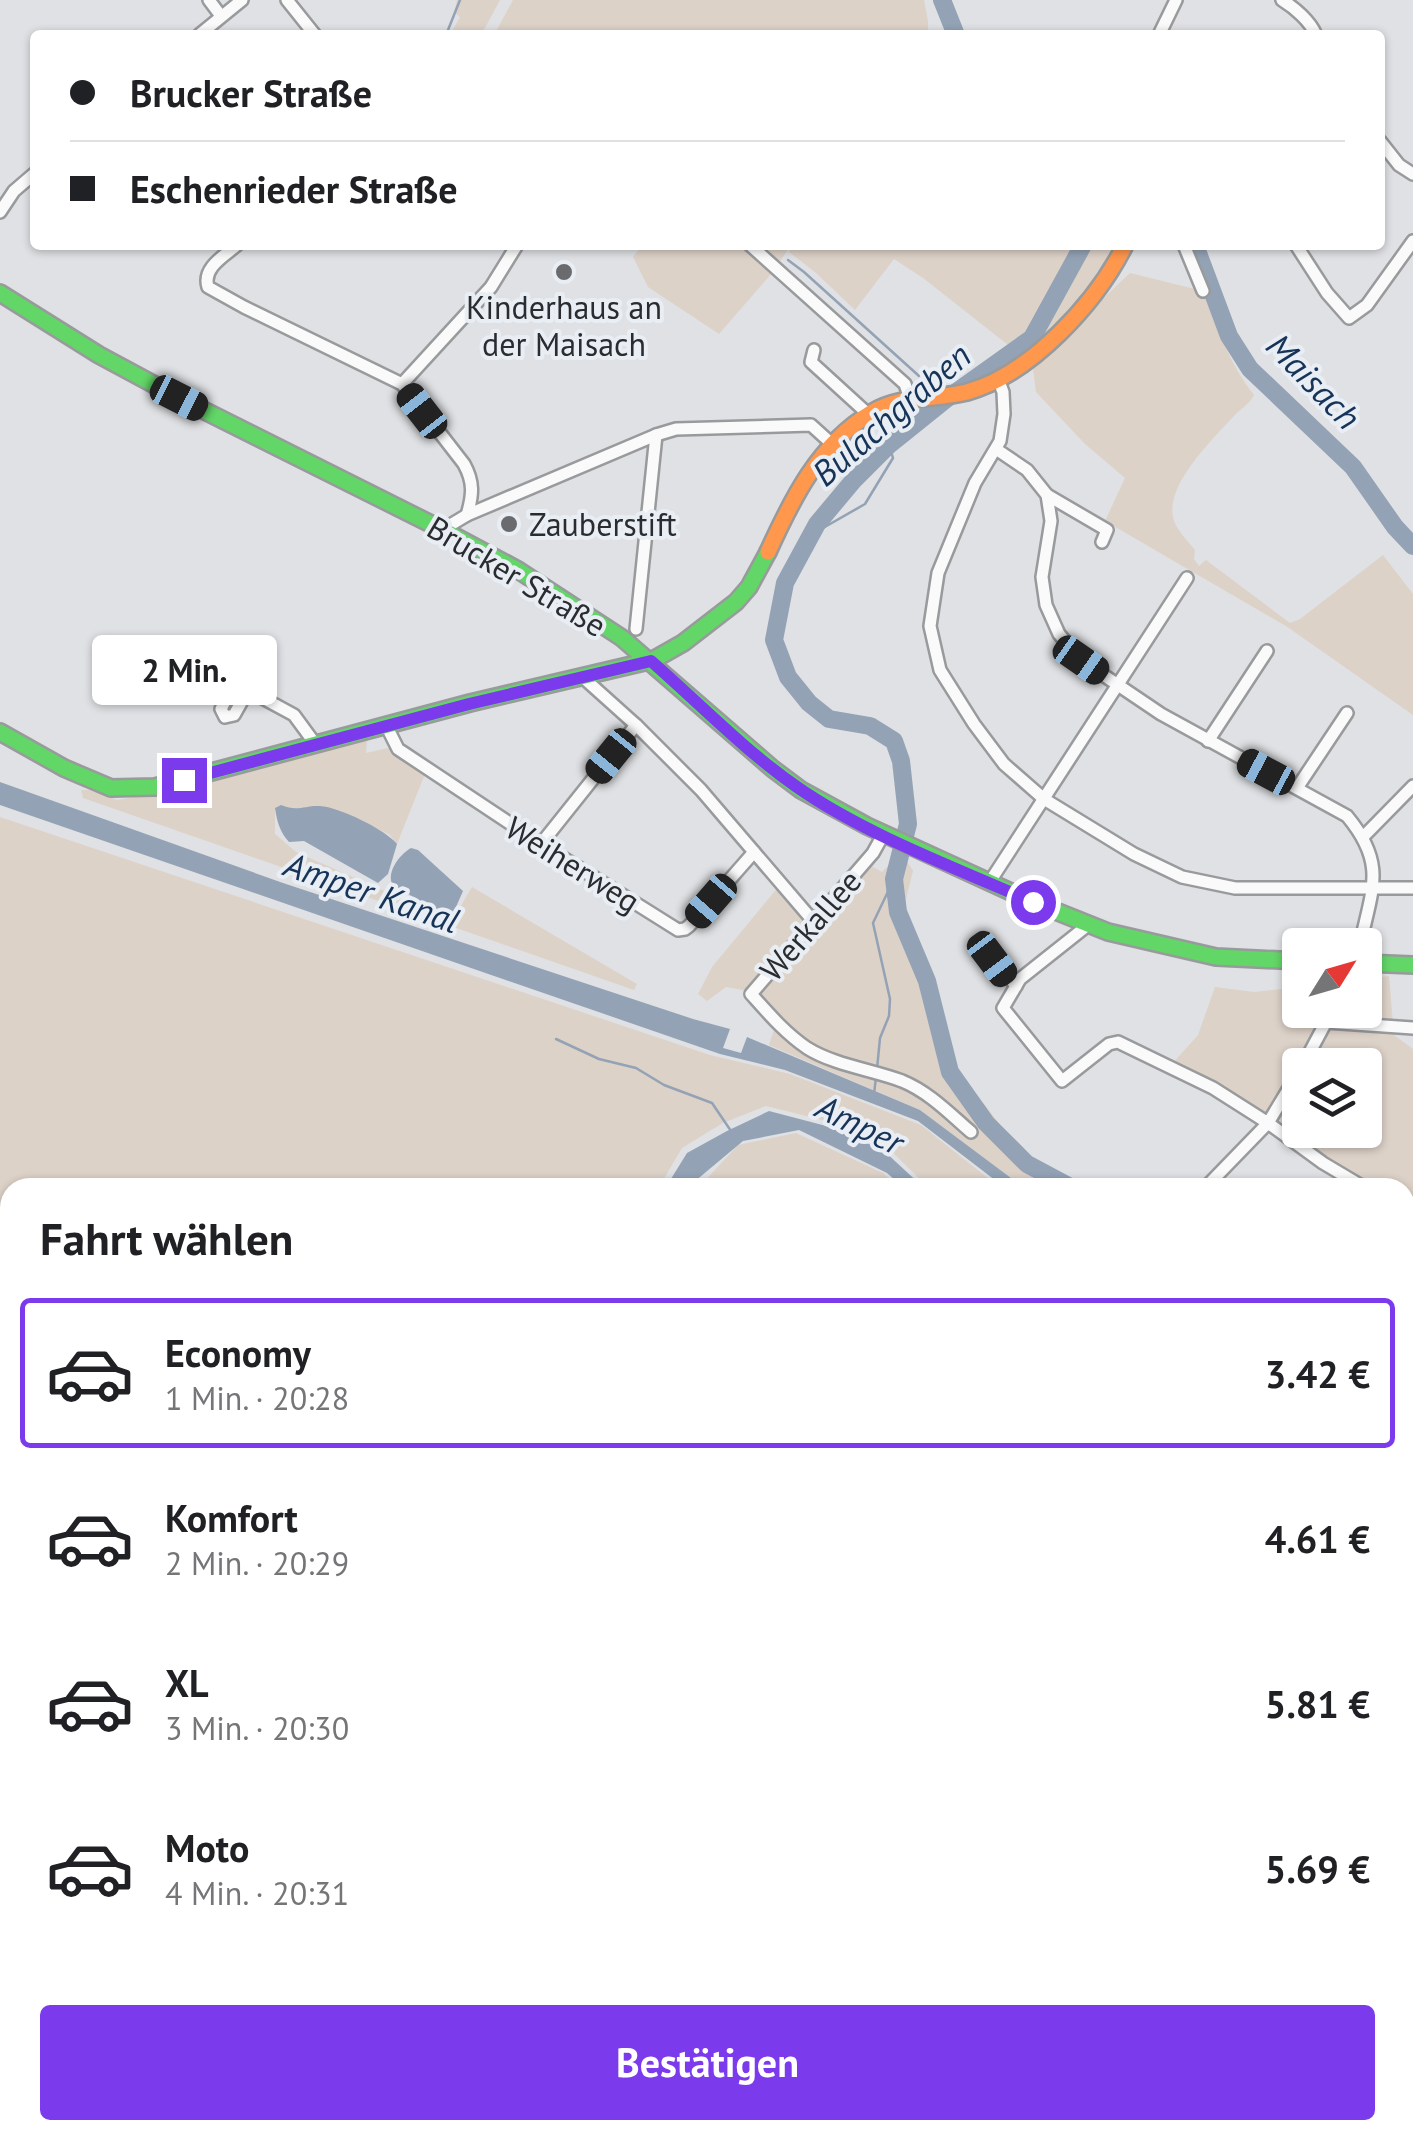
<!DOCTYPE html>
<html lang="de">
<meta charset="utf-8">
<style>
:root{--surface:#fff;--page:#f2f2f2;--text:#202124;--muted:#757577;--line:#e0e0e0;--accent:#7c3aed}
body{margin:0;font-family:"PT Sans",sans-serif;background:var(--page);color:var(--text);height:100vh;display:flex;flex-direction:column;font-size:38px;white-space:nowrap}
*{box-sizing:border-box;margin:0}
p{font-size:32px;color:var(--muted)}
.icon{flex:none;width:55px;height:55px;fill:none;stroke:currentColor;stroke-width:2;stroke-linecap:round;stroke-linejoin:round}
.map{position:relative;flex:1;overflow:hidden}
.sheet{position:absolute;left:0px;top:1178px;width:1415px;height:962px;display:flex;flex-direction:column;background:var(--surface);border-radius:30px 30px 0 0;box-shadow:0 2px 8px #0004}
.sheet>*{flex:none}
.guide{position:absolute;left:30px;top:30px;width:1355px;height:220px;border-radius:10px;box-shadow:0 2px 8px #0004;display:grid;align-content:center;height:220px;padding:0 40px;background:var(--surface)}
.needle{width:65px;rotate:53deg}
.fabs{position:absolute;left:1282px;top:928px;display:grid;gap:20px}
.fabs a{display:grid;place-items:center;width:100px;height:100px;border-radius:10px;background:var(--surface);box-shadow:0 2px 8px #0004;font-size:50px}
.end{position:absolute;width:45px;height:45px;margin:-22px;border:12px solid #7c3aed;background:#fff;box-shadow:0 0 0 5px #fff}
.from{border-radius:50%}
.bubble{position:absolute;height:70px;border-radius:10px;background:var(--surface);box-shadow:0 2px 8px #0004;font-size:32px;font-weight:800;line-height:70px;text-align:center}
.car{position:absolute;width:30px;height:60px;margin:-30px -15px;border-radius:12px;box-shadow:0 0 8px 2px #0007;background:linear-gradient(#222 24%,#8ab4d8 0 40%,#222 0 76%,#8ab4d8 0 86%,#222 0)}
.guide b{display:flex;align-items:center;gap:35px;height:95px;font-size:38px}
.guide b+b{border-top:2px solid var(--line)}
.guide i{width:25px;height:25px;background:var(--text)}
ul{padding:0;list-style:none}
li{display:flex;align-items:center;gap:30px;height:150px;margin:0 20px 15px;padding:0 20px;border:5px solid transparent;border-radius:10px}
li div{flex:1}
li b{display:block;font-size:38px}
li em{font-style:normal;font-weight:800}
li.selected{border-color:var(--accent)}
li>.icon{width:90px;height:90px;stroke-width:1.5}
h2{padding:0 40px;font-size:45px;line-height:120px}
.primary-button{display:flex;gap:20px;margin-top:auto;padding:20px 40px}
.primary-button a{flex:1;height:115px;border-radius:10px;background:var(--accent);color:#fff;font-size:40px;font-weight:800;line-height:115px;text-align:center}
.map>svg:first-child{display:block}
</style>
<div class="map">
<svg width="1413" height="2139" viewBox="0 0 1413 2139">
<rect width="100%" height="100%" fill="#dfe1e4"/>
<g fill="#ddd2c8" fill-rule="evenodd">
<path d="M457,0H500L485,28L477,35H450L460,17L454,12Z"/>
<path d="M513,0H924L928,21V35H494Z"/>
<path d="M642,245H791L772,273L719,334L648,287L633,257Z"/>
<path d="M793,245H1118C1101,288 1057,326 1022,356L923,278L894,259L855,310L816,273L789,252Z"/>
<path d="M1130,273L1203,291C1217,327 1230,365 1254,395C1249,405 1240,409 1233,417C1212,440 1166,484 1173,517C1175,529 1188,541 1195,550L1194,559L1199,566L1206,560L1290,623L1300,619L1383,555L1413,594V715L1286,626L1105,521L1125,478L1085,444L1036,392L1032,361L1068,332Z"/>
<path d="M367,739L366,753L388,748L425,774L397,844L390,835L359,819L321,806L302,809L275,808V834L296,852L452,921L472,887L637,984L634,990L83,798L81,790H89L117,800L162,793Z"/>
<path d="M0,817L710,1055L790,1074L921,1125L999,1187H928L885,1145L831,1122L766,1106L723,1123L682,1148L659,1187L10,1188V1263L3,1253L0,1237Z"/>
<path d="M897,857L907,861L913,871L903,911L933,976L954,1065L1018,1148L1063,1187H1023L920,1110L769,1045L778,1017L759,997L772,979L822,922L866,863L882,872Z"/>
<path d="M779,886L808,921L748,991L726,987L707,1001L698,994L712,967Z"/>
<path d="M1389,976L1394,1035L1413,1049V1209L1405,1205V1188L1373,1187L1334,1167L1172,1064L1198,1035L1215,987L1254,992L1300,987V1010H1365V979ZM1300,1065H1365V1130H1300Z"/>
<path d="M796,1133L883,1173L898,1187H699L738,1145Z"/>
<path d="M0,1277L10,1288V1665L0,1662Z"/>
<path d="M0,1675L10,1680V1982L0,1998Z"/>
<path d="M1405,1764L1413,1771V1974L1410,1973L1405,1977Z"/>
<path d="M254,2130H1199L1190,2139H251Z"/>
</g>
<g fill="#93a2b5">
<path d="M0,782L283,883L693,1019L730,1029L723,1048L741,1053L747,1037L920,1110L1023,1187H1004L918,1121L785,1070L720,1054L0,805Z"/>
<path d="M281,805C298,812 305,805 320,806C339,807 386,830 397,844L388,874L378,883L304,841L289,842C280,832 277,822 275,808Z"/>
<path d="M411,848L418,850L463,891L452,916C431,912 426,906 410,895C405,892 399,891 395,888C383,875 400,854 411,848Z"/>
<path d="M769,1111L830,1127L883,1150L923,1187H903L887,1173L799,1130L743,1141L688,1187H666L687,1153L727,1131Z"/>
</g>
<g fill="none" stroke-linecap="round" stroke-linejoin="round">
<g stroke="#93a2b5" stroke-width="2.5">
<path d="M446,35L460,0"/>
<path d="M763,245L768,248"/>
<path d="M788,260L804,272L919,376"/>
<path d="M809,536L865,504L893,458L889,445"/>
<path d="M556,1039L599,1059L636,1068L664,1085L712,1103L731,1131"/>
<path d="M877,1069L880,1038L889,1016L890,999L873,923L894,879"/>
<path d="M874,1094L876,1077"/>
<path d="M0,1502L10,1505"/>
<path d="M1405,1959L1413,1965"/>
<path d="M771,2139L778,2130"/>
</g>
<g stroke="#93a2b5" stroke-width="18">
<path d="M942,0L956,35"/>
<path d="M1195,245L1229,336L1250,369L1353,467L1395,527L1413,546"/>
<path d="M1072,1188L1027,1164L986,1123L950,1072L927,981L898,912L894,879L908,824L901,761L894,741L870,726L829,719L809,703L788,677L774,640L785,583L817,524L853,481L889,445L945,400L1032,338L1083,245"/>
</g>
<g stroke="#989a9c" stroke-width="16">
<g id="street">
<path d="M209,0L221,16"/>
<path d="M287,0L315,35"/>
<path d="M1282,0C1295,8 1310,21 1316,35"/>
<path d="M199,35L242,0"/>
<path d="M1159,35L1176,0"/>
<path d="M1380,141L1399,165L1413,174"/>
<path d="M0,212L14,191L35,173"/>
<path d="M237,245C224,256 202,268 208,287L244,307L402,384L464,464C474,482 473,495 467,515"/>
<path d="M750,245L905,384L910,399"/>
<path d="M1184,245L1203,291"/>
<path d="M1296,245L1327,293L1349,318L1367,305L1413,241"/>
<path d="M814,350L811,362L868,414"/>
<path d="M998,379L1003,392L1004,414L1000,441L975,483L938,573L930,626L940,670L974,724L1004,764L1044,799L1134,854L1182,877L1235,888H1413"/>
<path d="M402,384L491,287L517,245"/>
<path d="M996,449L1027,470L1047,495L1051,521L1042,577L1046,605L1059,634L1081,660L1161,714L1347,816C1387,864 1372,889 1360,945"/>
<path d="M1047,495L1107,530L1102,542"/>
<path d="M447,532L452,524L467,515L656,435L676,429L811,425L832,444"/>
<path d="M636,629L656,435"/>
<path d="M586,676L587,681L636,725L701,790L814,922"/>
<path d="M248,690L234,715L225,717L221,709L235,683L294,715L316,745"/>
<path d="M386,725L398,749L541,844L678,930L685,929L689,926L754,852"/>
<path d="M1208,741L1267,651"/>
<path d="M1297,788L1347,713"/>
<path d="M883,835L873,853L751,994C768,1013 785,1033 807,1048C834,1065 873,1070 902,1081C929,1092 950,1114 971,1132"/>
<path d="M1364,836L1413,786"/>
<path d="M541,844L636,725"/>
<path d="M989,883L1187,578"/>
<path d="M1088,925L1020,979L1003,1008L1062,1081L1109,1044L1118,1042L1213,1088L1268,1123L1300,1070"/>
<path d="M980,942L1016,986"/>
<path d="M1326,1022L1413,1028"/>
<path d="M1303,1065L1326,1022L1329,1010"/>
<path d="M1205,1188L1268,1123L1323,1163L1365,1188"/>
<path d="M1405,1211L1413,1216"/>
</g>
</g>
<g stroke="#989a9c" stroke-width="20">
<g id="fast">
<path d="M0,293L99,355L179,398L447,532L518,570L622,638L773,769L801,790L867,826L1033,902L1108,932L1216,957L1300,961"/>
<path d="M0,732L64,768L111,788L155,787L470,703L653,660L683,643L736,602L749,587L768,552"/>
<path d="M1365,963L1413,965"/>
</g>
</g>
<g stroke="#989a9c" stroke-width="20">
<path id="slow" d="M768,552C792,499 819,444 871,413C900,395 934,400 967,392C1031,374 1096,303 1125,245"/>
</g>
<use href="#street" stroke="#fafafb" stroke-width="11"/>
<use href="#fast" stroke="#63d668" stroke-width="15"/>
<use href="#slow" stroke="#ff974d" stroke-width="15"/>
</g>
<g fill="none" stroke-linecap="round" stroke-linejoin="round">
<path stroke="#7c3aed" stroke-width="12" d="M184,780L469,704L651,661C699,703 744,750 797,787C866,835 956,868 1033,902"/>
</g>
<g fill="#696b6e" stroke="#e9eef4" stroke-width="4">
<circle cx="564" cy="272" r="10"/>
<circle cx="509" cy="524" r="10"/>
</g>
<g text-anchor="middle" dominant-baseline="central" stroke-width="8" stroke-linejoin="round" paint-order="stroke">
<g font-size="32" fill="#2a2c2f" stroke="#e9eef4">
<text x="564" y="307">Kinderhaus an<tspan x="564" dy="37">der Maisach</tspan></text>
<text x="529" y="524" text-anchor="start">Zauberstift</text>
</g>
<g font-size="32" fill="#2a2c2f" stroke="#e9eef4">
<text transform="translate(517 576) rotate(31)">Brucker Straße</text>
<text transform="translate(573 864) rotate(32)">Weiherweg</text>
<text transform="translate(810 925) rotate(-49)">Werkallee</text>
</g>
<g font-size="35" font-style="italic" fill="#163358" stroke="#e9eef4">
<text transform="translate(1314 381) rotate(46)">Maisach</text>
<text transform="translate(891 414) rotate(-41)">Bulachgraben</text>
<text transform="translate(372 892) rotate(19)">Amper Kanal</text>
<text transform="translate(860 1124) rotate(26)">Amper</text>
</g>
</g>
</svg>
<div class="fabs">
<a><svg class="needle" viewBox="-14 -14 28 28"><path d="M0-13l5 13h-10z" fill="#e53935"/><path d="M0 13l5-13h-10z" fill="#757577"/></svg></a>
<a><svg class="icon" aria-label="layers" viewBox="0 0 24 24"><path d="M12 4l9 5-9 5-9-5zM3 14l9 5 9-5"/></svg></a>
</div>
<i class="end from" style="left:1033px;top:902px"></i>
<i class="end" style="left:184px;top:780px"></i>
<div class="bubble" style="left:92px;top:635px;width:185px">2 Min.</div>
<i class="car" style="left:179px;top:398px;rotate:117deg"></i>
<i class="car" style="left:422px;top:411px;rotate:322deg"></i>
<i class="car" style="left:1081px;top:660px;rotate:125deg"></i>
<i class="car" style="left:611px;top:756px;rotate:219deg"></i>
<i class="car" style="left:1266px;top:772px;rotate:298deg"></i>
<i class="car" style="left:711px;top:901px;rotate:221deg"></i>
<i class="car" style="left:992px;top:959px;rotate:143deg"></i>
<div class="guide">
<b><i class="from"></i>Brucker Straße</b>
<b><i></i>Eschenrieder Straße</b>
</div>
<section class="sheet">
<h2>Fahrt wählen</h2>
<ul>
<li class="selected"><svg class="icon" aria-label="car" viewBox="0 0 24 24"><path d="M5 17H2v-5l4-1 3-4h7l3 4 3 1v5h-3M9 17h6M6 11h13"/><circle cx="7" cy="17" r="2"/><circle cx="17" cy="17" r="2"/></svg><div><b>Economy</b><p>1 Min. · 20:28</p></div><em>3.42 €</em></li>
<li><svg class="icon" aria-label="car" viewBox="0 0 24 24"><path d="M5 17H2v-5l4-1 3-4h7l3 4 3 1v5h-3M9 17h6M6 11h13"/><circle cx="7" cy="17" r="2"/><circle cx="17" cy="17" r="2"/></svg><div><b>Komfort</b><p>2 Min. · 20:29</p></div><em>4.61 €</em></li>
<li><svg class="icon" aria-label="car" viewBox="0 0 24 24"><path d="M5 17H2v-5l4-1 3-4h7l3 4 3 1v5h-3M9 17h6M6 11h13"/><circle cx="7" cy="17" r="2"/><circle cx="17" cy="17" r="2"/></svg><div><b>XL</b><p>3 Min. · 20:30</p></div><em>5.81 €</em></li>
<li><svg class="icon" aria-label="car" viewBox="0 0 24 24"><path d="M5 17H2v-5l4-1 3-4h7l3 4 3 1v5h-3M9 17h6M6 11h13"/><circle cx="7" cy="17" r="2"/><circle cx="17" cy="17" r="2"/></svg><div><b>Moto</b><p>4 Min. · 20:31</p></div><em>5.69 €</em></li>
</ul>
<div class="primary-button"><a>Bestätigen</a></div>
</section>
</div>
